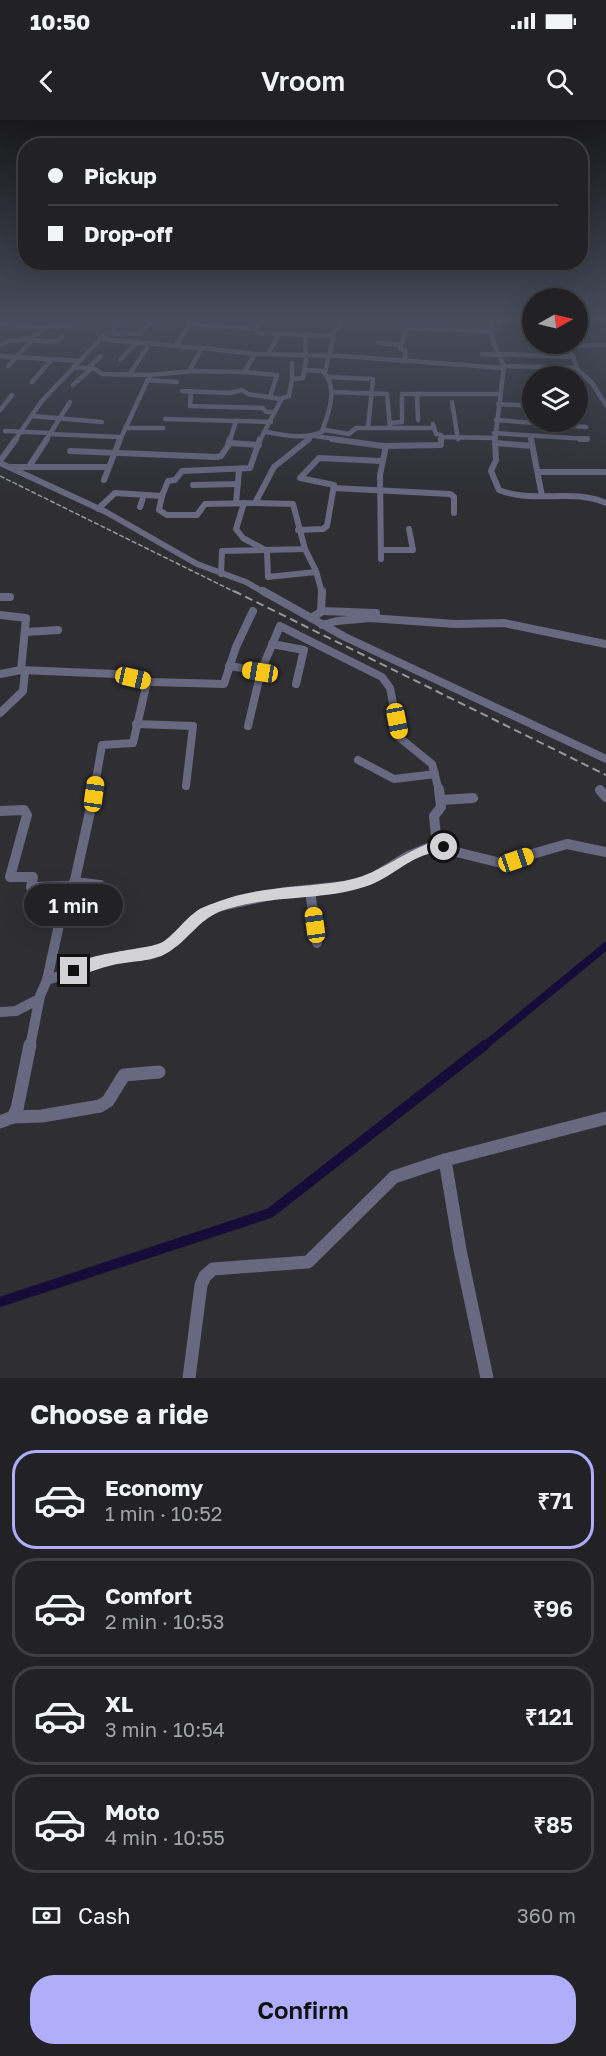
<!DOCTYPE html>
<meta charset="utf-8">
<style>
:root{--surface:#222226;--page:#2e2f32;--text:#f1f3f6;--muted:#a2a4a7;--line:#3f3f43;--accent:#b0adfa}
body{margin:0;font-family:"Golos Text",sans-serif;background:var(--page);color:var(--text);height:100vh;display:flex;flex-direction:column;font-size:22px;white-space:nowrap}
*{box-sizing:border-box;margin:0}
p{font-size:20px;color:var(--muted)}
.icon{flex:none;width:33px;height:33px;fill:none;stroke:currentColor;stroke-width:2;stroke-linecap:round;stroke-linejoin:round}
.map{position:relative;height:1258px;overflow:hidden}
.sheet{display:flex;flex-direction:column;background:var(--surface);flex:1}
.sheet>*{flex:none}
.top-card{position:absolute;left:18px;top:18px;width:570px;height:132px;border-radius:24px;box-shadow:0 6px 24px #0002,0 0 0 2px var(--line);display:grid;align-content:center;height:132px;padding:0 30px;background:var(--surface)}
.needle{width:39px;rotate:82deg}
.fabs{position:absolute;left:522px;top:168px;display:grid;gap:12px}
.fabs a{display:grid;place-items:center;width:66px;height:66px;border-radius:50%;background:var(--surface);box-shadow:0 6px 24px #0002,0 0 0 2px var(--line);font-size:30px}
.end{position:absolute;width:27px;height:27px;margin:-14px;border:8px solid #d3d3d6;background:#111;box-shadow:0 0 0 3px #111}
.from{border-radius:50%}
.bubble{position:absolute;height:42px;border-radius:21px;background:var(--surface);box-shadow:0 6px 24px #0002,0 0 0 2px var(--line);font-size:20px;font-weight:600;line-height:42px;text-align:center}
.car{position:absolute;width:18px;height:36px;margin:-18px -9px;border-radius:8px;box-shadow:0 0 4px 2px #0007;background:linear-gradient(#f5c518 24%,#345 0 40%,#f5c518 0 76%,#345 0 86%,#f5c518 0)}
.top-card b{display:flex;align-items:center;gap:21px;height:57px;font-size:22px}
.top-card b+b{border-top:2px solid var(--line)}
.top-card i{width:15px;height:15px;background:var(--text)}
ul{padding:0;list-style:none}
li{display:flex;align-items:center;gap:18px;height:99px;margin:0 12px 9px;padding:0 18px;border:3px solid var(--line);border-radius:24px}
li div{flex:1}
li b{display:block;font-size:22px}
li em{font-style:normal;font-weight:600}
li.current{border-color:var(--accent)}
li>.icon{width:54px;height:54px;stroke-width:1.5}
h2{padding:0 30px;font-size:27px;line-height:72px}
.pay{display:flex;align-items:center;gap:15px;height:66px;padding:0 30px;font-size:22px}
.pay p{margin-inline-start:auto}
.action{display:flex;gap:12px;margin-top:auto;padding:12px 30px}
.action a{flex:1;height:69px;border-radius:24px;background:var(--accent);color:#111;font-size:24px;font-weight:600;line-height:69px;text-align:center}
.status{display:flex;justify-content:space-between;align-items:center;height:42px;padding:0 30px;background:var(--surface);direction:ltr}
.status svg{height:16px;fill:currentColor}
header{display:flex;justify-content:space-between;align-items:center;height:78px;padding:0 30px;background:var(--surface);font-size:27px;font-weight:600}
.map>svg:first-child{display:block}
</style>
<div class="status"><b>10:50</b><svg viewBox="0 0 49 12"><path d="M0 12V9h3v3zM5 12V6h3v6zM10 12V3h3v9zM15 12V0h3v12zM26 1h20v11H26zM47 4h2v5h-2z"/></svg></div>
<header><svg class="icon" aria-label="back" viewBox="0 0 24 24"><path d="M15 5l-7 7 7 7"/></svg>Vroom<svg class="icon" aria-label="search" viewBox="0 0 24 24"><circle cx="10" cy="10" r="6"/><path d="M15 15l6 6"/></svg></header>
<div class="map">
<svg width="606" height="1258" viewBox="0 0 606 1258">
<rect width="100%" height="100%" fill="#2e2e33"/>
<g fill="none" stroke-linecap="round" stroke-linejoin="round">
<path stroke="#150c39" stroke-width="8" d="M483,927L606,826"/>
<path stroke="#150c39" stroke-width="10" d="M0,1182L270,1093L485,925"/>
<g stroke="#686880" stroke-width="4.5">
<path d="M258,201L257,213L334,216V210L340,208L342,201"/>
<path d="M490,201L493,222L504,246L495,320"/>
<path d="M0,204L46,208"/>
<path d="M189,204L256,209"/>
<path d="M49,207L72,205"/>
<path d="M144,209L152,201"/>
<path d="M112,213L121,201"/>
<path d="M101,219L178,226"/>
<path d="M29,220L56,222L62,217"/>
<path d="M378,223L401,225"/>
<path d="M563,224L573,236L577,249L592,263L606,285"/>
<path d="M0,225L9,221L30,219L56,201"/>
<path d="M565,226L606,225"/>
<path d="M202,228L255,234"/>
<path d="M268,234L279,214"/>
<path d="M482,234L500,235"/>
<path d="M499,234L574,237"/>
<path d="M0,236L79,241"/>
<path d="M16,237L33,220"/>
<path d="M120,240L137,222"/>
<path d="M405,241V231L400,228L407,208L492,212"/>
<path d="M292,243V259"/>
<path d="M8,246L17,237"/>
<path d="M504,246L577,248"/>
<path d="M73,247L95,249L102,254L149,255"/>
<path d="M88,248L101,236"/>
<path d="M304,250L322,251C339,265 329,293 322,311"/>
<path d="M189,251L202,228L182,227L177,223L192,201"/>
<path d="M244,252L277,255L270,277"/>
<path d="M325,252L334,216"/>
<path d="M536,253L544,256"/>
<path d="M129,255L150,223"/>
<path d="M328,257L373,259L368,308"/>
<path d="M147,260L177,262"/>
<path d="M32,262L51,240"/>
<path d="M73,265L91,249"/>
<path d="M182,271L230,273L242,270L248,274L281,279"/>
<path d="M191,271L190,286L263,288L266,292H275"/>
<path d="M331,272L387,274L390,307"/>
<path d="M417,274L418,300"/>
<path d="M452,282L458,319"/>
<path d="M498,284L532,286"/>
<path d="M0,290L12,275"/>
<path d="M32,296L102,302"/>
<path d="M165,299L271,302"/>
<path d="M496,300L586,307"/>
<path d="M390,303L402,302V274H501"/>
<path d="M125,308H163"/>
<path d="M434,308L436,314L441,315V320"/>
<path d="M5,311L50,313"/>
<path d="M266,312C286,315 307,321 325,310L349,314L356,308H434L433,304"/>
<path d="M494,313L587,319"/>
<path d="M49,314L120,317"/>
<path d="M315,316L342,320"/>
<path d="M531,316L532,320"/>
<path d="M441,317L495,318"/>
<path d="M15,320L41,282L106,213L140,214"/>
<path d="M46,320L70,282"/>
<path d="M120,320L150,255L194,251L244,252L255,234L341,236L504,248"/>
<path d="M230,320L236,301"/>
<path d="M260,320L282,278L289,276L292,259L303,258L306,241L305,215"/>
<path d="M307,320L311,317"/>
</g>
<g stroke="#686880" stroke-width="6">
<path d="M332,319L383,326L441,325V319"/>
<path d="M495,319L496,340L491,351L499,370C533,384 573,368 606,383"/>
<path d="M531,319L542,376"/>
<path d="M580,319H587"/>
<path d="M495,323L532,326"/>
<path d="M228,325L230,319"/>
<path d="M70,331L217,337L221,336L230,323L259,325"/>
<path d="M0,341L16,319"/>
<path d="M0,343L106,392L197,444L246,462L265,473"/>
<path d="M30,345L47,319"/>
<path d="M11,347H107"/>
<path d="M538,352H606"/>
<path d="M104,360L120,319"/>
<path d="M193,365L238,364"/>
<path d="M334,368L450,374L454,377V393"/>
<path d="M162,376L159,390L167,395H197L205,384L255,383L274,347L309,319"/>
<path d="M236,383L239,350"/>
<path d="M244,383L236,409L243,418L267,431L268,457L316,452"/>
<path d="M140,387L144,375"/>
<path d="M98,389L115,373L162,376L168,361L175,360L182,351L250,348L260,319"/>
<path d="M298,410L323,409L327,406L334,365L300,358L319,338L382,341"/>
<path d="M305,429L316,451L322,473"/>
<path d="M381,430H413L409,409"/>
<path d="M381,439L380,355L386,326"/>
<path d="M221,454L222,431L305,429L293,384L255,383"/>
</g>
<g stroke="#686880" stroke-width="8">
<path d="M263,471L345,517L606,639"/>
<path d="M0,477H10"/>
<path d="M321,491L376,493"/>
<path d="M0,495L26,498L21,550L116,554L152,562L224,564L236,527L253,491"/>
<path d="M311,498L321,492L322,471"/>
<path d="M322,505L337,501L370,498L455,504L504,503L606,524"/>
<path d="M26,512L58,510"/>
<path d="M272,524L304,530L296,564"/>
<path d="M229,546L261,551L280,506L382,557L390,568L400,618L432,644L439,671"/>
<path d="M0,554L21,550"/>
<path d="M0,593L23,571L25,551"/>
<path d="M136,604L193,606L186,666"/>
<path d="M248,606L261,551"/>
<path d="M358,640L394,659L435,654"/>
<path d="M94,671L102,625L133,623L147,562"/>
</g>
<g stroke="#686880" stroke-width="10">
<path d="M600,670L606,677"/>
<path d="M442,680L473,678"/>
<path d="M0,691L24,690L27,695L10,757H33L31,767L73,766"/>
<path d="M437,727L434,696L441,687L439,669"/>
<path d="M75,762L100,765"/>
<path d="M310,770L317,823"/>
<path d="M47,860L62,791L75,760L95,669"/>
<path d="M0,892L16,891L39,879"/>
<path d="M30,927L40,876L47,860L111,839L163,829L199,796L221,786L285,772L344,766L369,760L408,736L432,726L501,743L567,724L606,732"/>
</g>
<g stroke="#686880" stroke-width="13">
<path d="M13,997L42,996L100,986L108,981L124,955L159,952"/>
<path d="M0,1002L13,997L17,989L30,925"/>
<path d="M445,1040L460,1130L487,1258"/>
<path d="M189,1258L201,1165L205,1156L213,1149L308,1142L394,1057L445,1040L606,998"/>
</g>
<path stroke="#99999d" stroke-width="1.5" stroke-dasharray="5 2" stroke-linecap="butt" d="M0,356L237,473"/>
<path stroke="#99999d" stroke-width="2" stroke-dasharray="8 4.5" stroke-linecap="butt" d="M234,471L606,655"/>
</g>
<linearGradient id="sky" x2="0" y2="1"><stop stop-color="#19191c"/><stop offset="0.53" stop-color="#464c5b"/><stop offset="1" stop-color="#464c5b" stop-opacity="0"/></linearGradient>
<rect width="606" height="377" fill="url(#sky)"/>
<path fill="#d3d3d6" d="M432,722H444L450,727L444,732C415,731 396,755 370,765C324,782 268,774 221,791C198,800 188,821 167,833C153,842 129,841 113,845C100,848 87,853 74,857L68,851C74,834 141,830 158,824C171,820 182,802 193,794C199,788 209,785 217,782C257,766 303,768 344,761C376,756 402,733 432,722Z"/>
</svg>
<div class="fabs">
<a><svg class="needle" viewBox="-14 -14 28 28"><path d="M0-13l5 13h-10z" fill="#e53935"/><path d="M0 13l5-13h-10z" fill="#a2a4a7"/></svg></a>
<a><svg class="icon" aria-label="layers" viewBox="0 0 24 24"><path d="M12 4l9 5-9 5-9-5zM3 14l9 5 9-5"/></svg></a>
</div>
<i class="end from" style="left:444px;top:727px"></i>
<i class="end" style="left:74px;top:851px"></i>
<div class="bubble" style="left:24px;top:764px;width:99px">1 min</div>
<i class="car" style="left:260px;top:552px;rotate:279deg"></i>
<i class="car" style="left:133px;top:558px;rotate:103deg"></i>
<i class="car" style="left:397px;top:601px;rotate:169deg"></i>
<i class="car" style="left:94px;top:674px;rotate:8deg"></i>
<i class="car" style="left:516px;top:740px;rotate:71deg"></i>
<i class="car" style="left:315px;top:805px;rotate:352deg"></i>
<div class="top-card">
<b><i class="from"></i>Pickup</b>
<b><i></i>Drop-off</b>
</div>
</div>
<section class="sheet">
<h2>Choose a ride</h2>
<ul>
<li class="current"><svg class="icon" aria-label="car" viewBox="0 0 24 24"><path d="M5 17H2v-5l4-1 3-4h7l3 4 3 1v5h-3M9 17h6M6 11h13"/><circle cx="7" cy="17" r="2"/><circle cx="17" cy="17" r="2"/></svg><div><b>Economy</b><p>1 min · 10:52</p></div><em>₹71</em></li>
<li><svg class="icon" aria-label="car" viewBox="0 0 24 24"><path d="M5 17H2v-5l4-1 3-4h7l3 4 3 1v5h-3M9 17h6M6 11h13"/><circle cx="7" cy="17" r="2"/><circle cx="17" cy="17" r="2"/></svg><div><b>Comfort</b><p>2 min · 10:53</p></div><em>₹96</em></li>
<li><svg class="icon" aria-label="car" viewBox="0 0 24 24"><path d="M5 17H2v-5l4-1 3-4h7l3 4 3 1v5h-3M9 17h6M6 11h13"/><circle cx="7" cy="17" r="2"/><circle cx="17" cy="17" r="2"/></svg><div><b>XL</b><p>3 min · 10:54</p></div><em>₹121</em></li>
<li><svg class="icon" aria-label="car" viewBox="0 0 24 24"><path d="M5 17H2v-5l4-1 3-4h7l3 4 3 1v5h-3M9 17h6M6 11h13"/><circle cx="7" cy="17" r="2"/><circle cx="17" cy="17" r="2"/></svg><div><b>Moto</b><p>4 min · 10:55</p></div><em>₹85</em></li>
</ul>
<div class="pay"><svg class="icon" aria-label="cash" viewBox="0 0 24 24"><path d="M3 7h18v10H3z"/><circle cx="12" cy="12" r="2"/></svg>Cash<p>360 m</p></div>
<div class="action"><a>Confirm</a></div>
</section>
